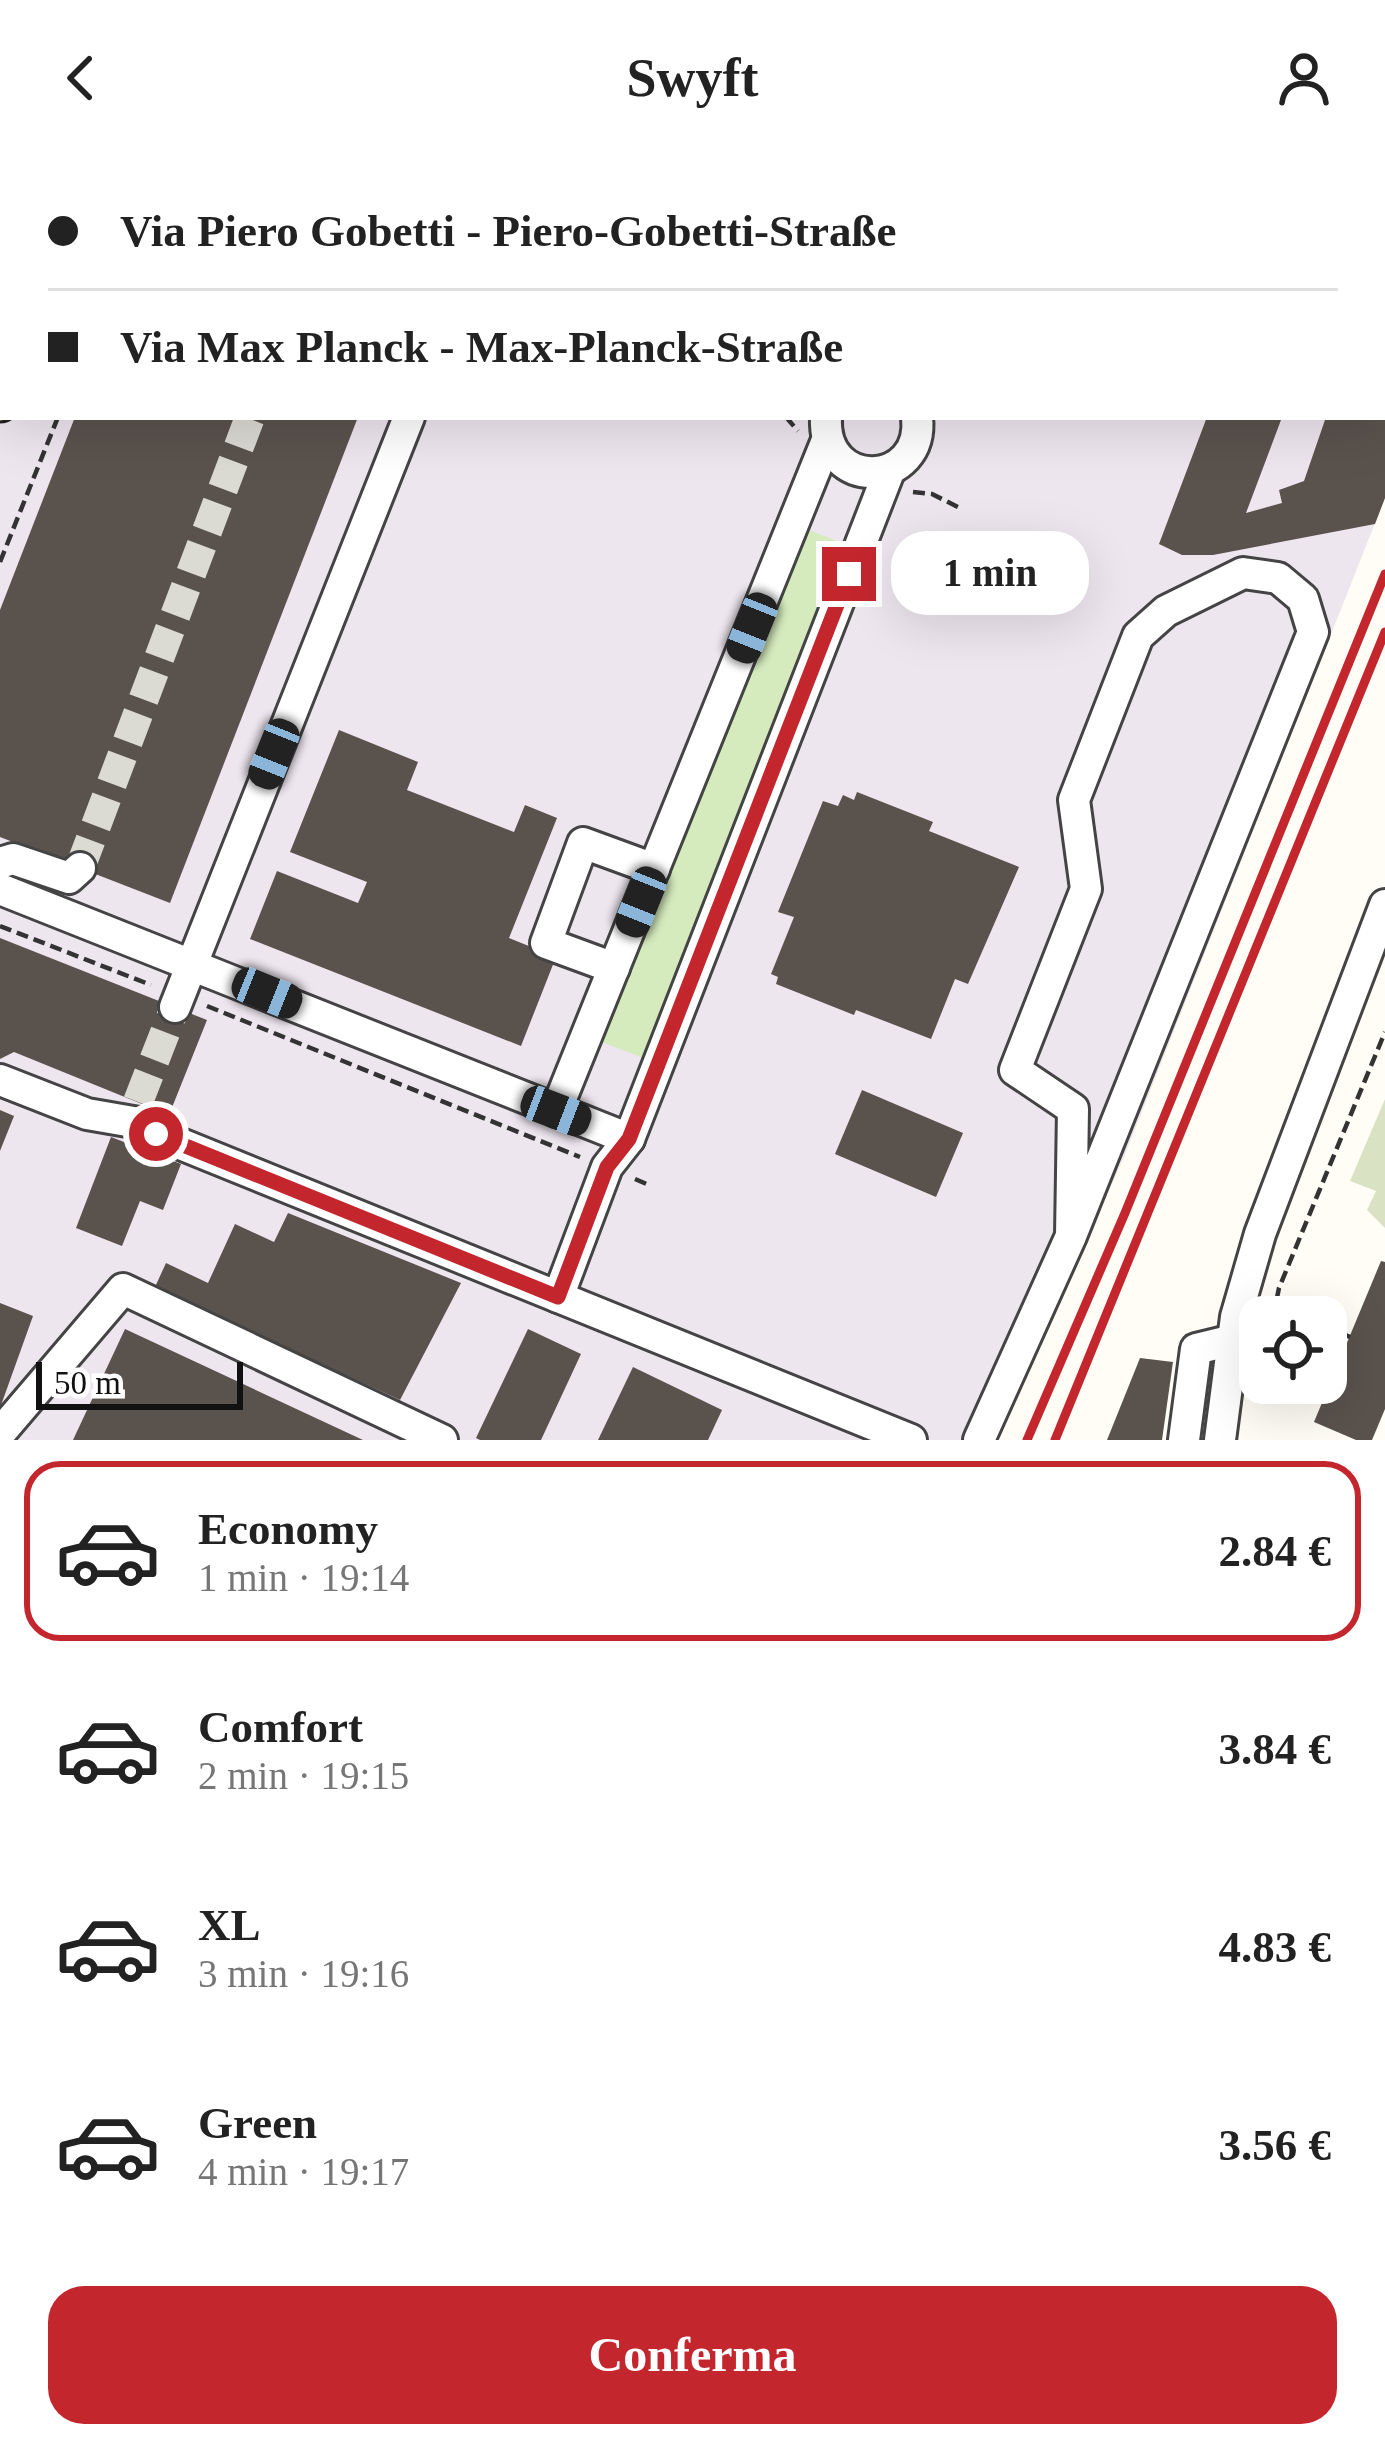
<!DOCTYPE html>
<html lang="it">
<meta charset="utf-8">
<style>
:root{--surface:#fff;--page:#f2f2f2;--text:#222;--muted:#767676;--line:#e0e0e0;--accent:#c4262e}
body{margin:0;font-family:Georgia,serif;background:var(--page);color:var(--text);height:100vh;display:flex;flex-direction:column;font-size:45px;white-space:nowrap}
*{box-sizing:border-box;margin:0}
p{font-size:39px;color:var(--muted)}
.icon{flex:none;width:66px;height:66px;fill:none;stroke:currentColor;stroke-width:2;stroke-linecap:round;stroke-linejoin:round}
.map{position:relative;height:1284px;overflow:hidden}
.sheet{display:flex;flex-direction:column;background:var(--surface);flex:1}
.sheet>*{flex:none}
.top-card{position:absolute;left:0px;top:0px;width:1386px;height:264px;box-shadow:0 12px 48px #0002;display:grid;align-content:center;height:264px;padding:0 48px;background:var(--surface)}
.tools{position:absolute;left:1239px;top:1140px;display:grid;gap:24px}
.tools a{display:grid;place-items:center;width:108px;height:108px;border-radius:24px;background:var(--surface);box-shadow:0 12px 48px #0002;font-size:60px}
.scale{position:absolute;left:36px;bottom:30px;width:207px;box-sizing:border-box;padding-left:12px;border:6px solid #111;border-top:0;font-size:33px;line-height:42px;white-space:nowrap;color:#111;-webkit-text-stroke:9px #fff;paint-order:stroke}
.end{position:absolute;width:54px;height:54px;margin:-27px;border:15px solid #c4262e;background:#fff;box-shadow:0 0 0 6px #fff}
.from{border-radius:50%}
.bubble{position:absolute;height:84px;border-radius:36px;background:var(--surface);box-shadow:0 12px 48px #0002;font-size:39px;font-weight:700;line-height:84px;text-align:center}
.car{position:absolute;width:36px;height:72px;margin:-36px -18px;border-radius:15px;box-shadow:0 0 9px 3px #0007;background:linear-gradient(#222 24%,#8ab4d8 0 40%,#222 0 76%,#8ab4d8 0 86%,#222 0)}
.top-card b{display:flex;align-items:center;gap:42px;height:114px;font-size:45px}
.top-card b+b{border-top:3px solid var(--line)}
.top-card i{width:30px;height:30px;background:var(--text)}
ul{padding:21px 0 0;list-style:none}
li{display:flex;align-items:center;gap:36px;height:180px;margin:0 24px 18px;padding:0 24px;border:6px solid transparent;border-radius:36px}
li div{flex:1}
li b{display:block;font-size:45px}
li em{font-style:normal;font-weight:700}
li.on{border-color:var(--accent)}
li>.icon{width:108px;height:108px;stroke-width:1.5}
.action{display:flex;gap:24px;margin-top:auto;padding:24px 48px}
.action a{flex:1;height:138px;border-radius:36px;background:var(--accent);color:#fff;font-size:48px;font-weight:700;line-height:138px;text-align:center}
header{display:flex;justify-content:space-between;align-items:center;height:156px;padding:0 48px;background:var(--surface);font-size:54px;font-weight:700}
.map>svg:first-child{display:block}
</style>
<header><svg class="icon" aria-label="back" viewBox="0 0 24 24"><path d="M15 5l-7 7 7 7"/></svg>Swyft<svg class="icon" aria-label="person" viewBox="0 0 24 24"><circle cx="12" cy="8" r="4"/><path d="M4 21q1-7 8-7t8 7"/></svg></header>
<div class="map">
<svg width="1385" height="1284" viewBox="0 0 1385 1284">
<rect width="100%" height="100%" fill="#fffdf5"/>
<path fill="#eee6ef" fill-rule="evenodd" d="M0,0H1385V342L1124,1001L995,1284H0ZM3,3H1383V261H3Z"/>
<path fill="#d5ebbd" d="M801,371L852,391L646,903L594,883Z"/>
<path fill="#d9e3c4" d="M1385,943V1072L1367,1054L1376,1035L1350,1025Z"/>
<g fill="#5a524d">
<path d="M75,261H358L170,747L0,681V454Z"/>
<path d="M1207,261L1281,264L1246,357L1282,347L1279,334L1304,325L1326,261H1385V342L1375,368L1213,399H1182L1159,388Z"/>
<path d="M339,574L418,606L407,634L514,676L525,649L557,662L509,782L556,801L521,890L250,783L277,715L358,747L367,726L290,696Z"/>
<path d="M857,636L933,666L929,675L1019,711L968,828L955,823L931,883L856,854L854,859L776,828L778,821L771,818L794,761L778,756L823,645L838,650L843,639L854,644Z"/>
<path d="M0,782L207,864L169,959L14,896L0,903Z"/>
<path d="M862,934L963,977L936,1041L835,998Z"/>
<path d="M0,954L14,960L0,995Z"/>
<path d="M111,981L181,1008L163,1054L140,1045L122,1090L76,1072Z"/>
<path d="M288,1057L461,1127L400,1244L155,1131L166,1107L208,1127L235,1068L274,1086Z"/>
<path d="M1381,1105L1385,1106V1253L1372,1284H1356L1314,1266Z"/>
<path d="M0,1147L33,1160L0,1252Z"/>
<path d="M125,1173L363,1284H73Z"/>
<path d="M528,1173L581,1198L541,1284H480L476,1282Z"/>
<path d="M1140,1202L1173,1206L1162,1284H1107Z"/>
<path d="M633,1211L722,1254L708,1284H598Z"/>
</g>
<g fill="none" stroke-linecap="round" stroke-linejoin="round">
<g stroke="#dbdad3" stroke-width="30" stroke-dasharray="30 15" stroke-linecap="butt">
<path d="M80,712L250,261"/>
<path d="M138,946L175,851"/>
</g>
<g stroke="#444" stroke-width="36">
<g id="minor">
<path d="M168,0L176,3"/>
<path d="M513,3L514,0"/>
<path d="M943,3L945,0"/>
<path d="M1020,3L1021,0"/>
<path d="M826,261C822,337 925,332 917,261"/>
<path d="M0,707L13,703L69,722L80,712"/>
<path d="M0,733L629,983"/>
<path d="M614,812L546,787L583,687L654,713"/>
<path d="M175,851L409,261"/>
<path d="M0,924L87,958L139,967L156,978L911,1284"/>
<path d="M556,955L827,284"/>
<path d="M558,1141L607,1011L629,983L890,313"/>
<path d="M0,1277L123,1133L442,1284"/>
<path d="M979,1284L1071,1080L1313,476L1303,443L1278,422L1243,417L1166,455L1138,480L1074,644L1086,733L1015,914L1073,953L1071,1080"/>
<path d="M1184,1284L1196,1193L1233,1184"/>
<path d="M1220,1284L1236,1161L1260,1078L1385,749"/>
</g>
</g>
<g stroke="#222" stroke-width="45">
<g id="major">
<path d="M98,3L100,0"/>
<path d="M0,245L3,238"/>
</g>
</g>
<g stroke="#333" stroke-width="4.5" stroke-dasharray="12 6" stroke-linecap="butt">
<path d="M786,261L798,275"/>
<path d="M913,336L932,338L958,351"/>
<path d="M0,406L58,261"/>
<path d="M0,770L151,829"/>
<path d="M207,850L580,1001"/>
<path d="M635,1023L649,1029"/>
<path d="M1276,1148L1306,1161"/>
<path d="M1273,1161L1279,1132L1385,876"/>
<path d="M1326,1170L1350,1181"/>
<path d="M1257,1237L1260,1225"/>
</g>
<use href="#minor" stroke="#fff" stroke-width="30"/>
<use href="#major" stroke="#f9d66b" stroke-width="39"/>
<g stroke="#c4262e" stroke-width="9">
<path d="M1027,1284L1125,1057L1385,418"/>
<path d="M1055,1284L1385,476"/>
</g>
</g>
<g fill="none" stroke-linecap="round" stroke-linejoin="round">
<path stroke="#c4262e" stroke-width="15" d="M156,978L558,1141L607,1011L629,983L849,418"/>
</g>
</svg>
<div class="tools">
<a><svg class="icon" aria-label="locate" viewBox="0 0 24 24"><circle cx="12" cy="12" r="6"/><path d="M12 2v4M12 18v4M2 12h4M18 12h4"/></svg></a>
</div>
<div class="scale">50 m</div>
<i class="end from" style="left:156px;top:978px"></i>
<i class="end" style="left:849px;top:418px"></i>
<div class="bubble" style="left:891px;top:375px;width:198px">1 min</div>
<i class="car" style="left:752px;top:472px;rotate:202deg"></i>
<i class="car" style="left:274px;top:598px;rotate:202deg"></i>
<i class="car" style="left:641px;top:746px;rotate:202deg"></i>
<i class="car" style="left:267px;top:837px;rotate:112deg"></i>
<i class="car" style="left:556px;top:955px;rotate:111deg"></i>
<div class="top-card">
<b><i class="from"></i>Via Piero Gobetti - Piero-Gobetti-Straße</b>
<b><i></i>Via Max Planck - Max-Planck-Straße</b>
</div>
</div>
<section class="sheet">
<ul>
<li class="on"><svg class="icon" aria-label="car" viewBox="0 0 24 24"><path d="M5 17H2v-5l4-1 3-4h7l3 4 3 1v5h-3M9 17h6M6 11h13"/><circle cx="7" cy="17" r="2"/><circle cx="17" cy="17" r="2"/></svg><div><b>Economy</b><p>1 min · 19:14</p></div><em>2.84 €</em></li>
<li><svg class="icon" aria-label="car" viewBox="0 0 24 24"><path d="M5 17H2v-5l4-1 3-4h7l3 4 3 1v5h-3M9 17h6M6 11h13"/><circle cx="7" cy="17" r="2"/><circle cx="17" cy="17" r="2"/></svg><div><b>Comfort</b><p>2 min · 19:15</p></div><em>3.84 €</em></li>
<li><svg class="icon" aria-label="car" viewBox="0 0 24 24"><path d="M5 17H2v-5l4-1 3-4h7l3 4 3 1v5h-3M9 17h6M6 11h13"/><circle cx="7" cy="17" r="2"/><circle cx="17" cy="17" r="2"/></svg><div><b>XL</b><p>3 min · 19:16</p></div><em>4.83 €</em></li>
<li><svg class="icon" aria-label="car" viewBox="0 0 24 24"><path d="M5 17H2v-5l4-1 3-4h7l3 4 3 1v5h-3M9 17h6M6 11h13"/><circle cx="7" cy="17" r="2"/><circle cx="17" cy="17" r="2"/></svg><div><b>Green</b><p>4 min · 19:17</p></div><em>3.56 €</em></li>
</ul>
<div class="action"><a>Conferma</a></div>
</section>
